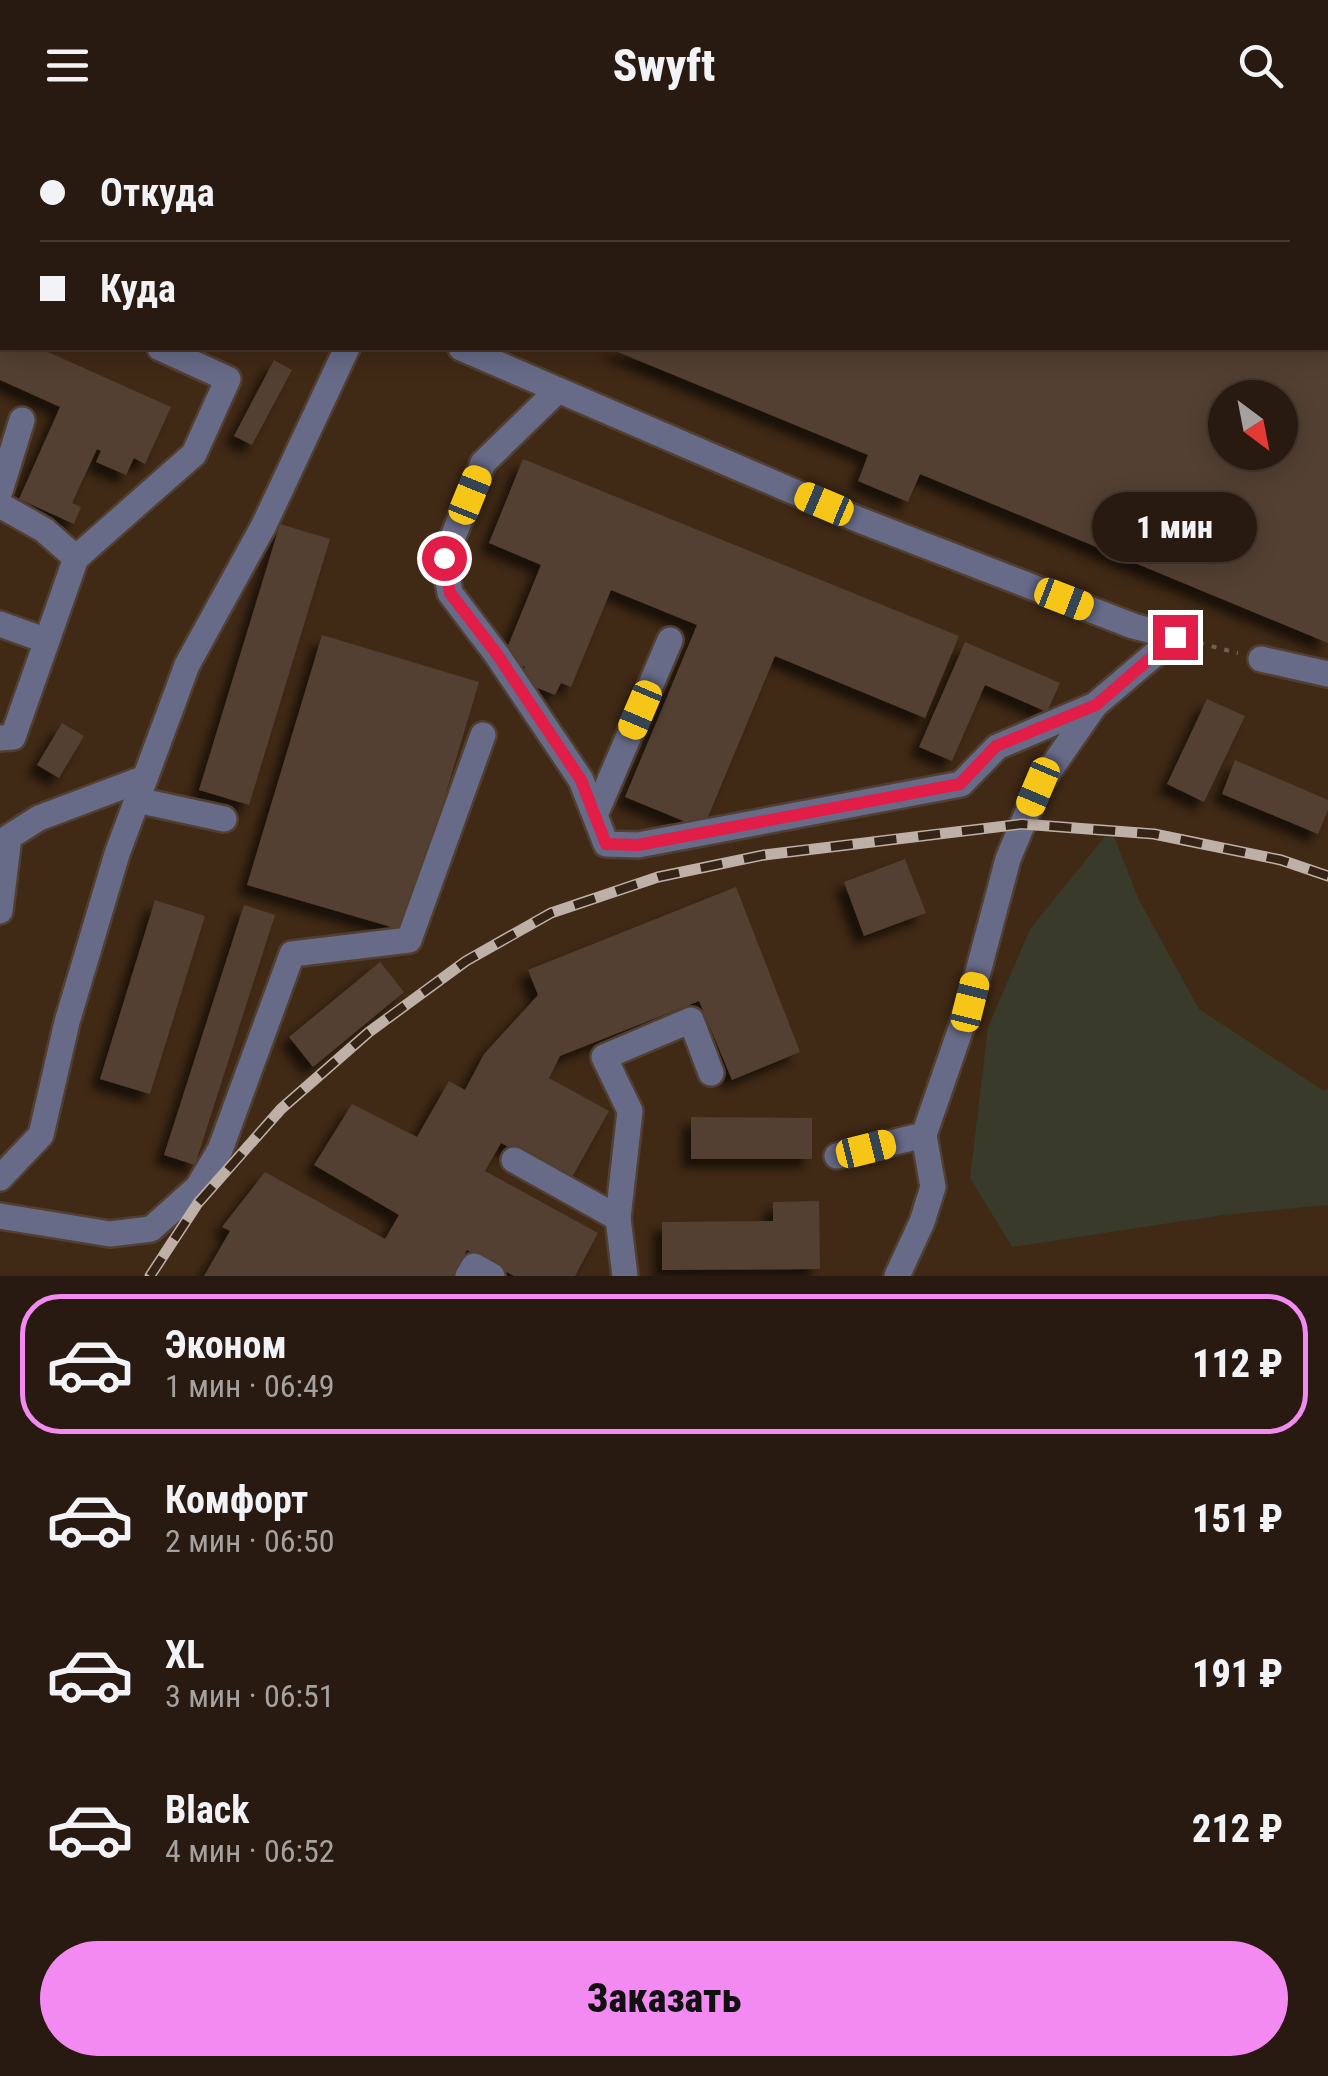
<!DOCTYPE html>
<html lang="ru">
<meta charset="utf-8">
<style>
:root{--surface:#281a10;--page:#302319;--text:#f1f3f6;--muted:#a5a19f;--line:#443830;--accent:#f38af1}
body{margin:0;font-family:"Roboto Condensed",sans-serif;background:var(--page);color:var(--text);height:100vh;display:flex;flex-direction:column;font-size:38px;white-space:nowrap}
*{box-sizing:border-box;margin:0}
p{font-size:32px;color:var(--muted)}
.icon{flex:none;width:55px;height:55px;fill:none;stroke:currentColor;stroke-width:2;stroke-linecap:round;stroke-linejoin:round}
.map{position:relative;height:1146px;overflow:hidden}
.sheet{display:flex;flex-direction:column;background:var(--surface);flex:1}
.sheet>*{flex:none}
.guide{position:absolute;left:0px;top:0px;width:1330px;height:220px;box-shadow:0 5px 25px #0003,0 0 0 2px var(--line);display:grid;align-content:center;height:220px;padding:0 40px;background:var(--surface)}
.needle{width:65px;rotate:148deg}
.buttons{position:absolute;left:1208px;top:250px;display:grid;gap:20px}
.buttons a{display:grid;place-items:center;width:90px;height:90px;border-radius:50%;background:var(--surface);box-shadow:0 5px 25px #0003,0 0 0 2px var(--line);font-size:50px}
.end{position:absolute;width:45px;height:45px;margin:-22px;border:12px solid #e11d48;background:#fff;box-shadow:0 0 0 5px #fff}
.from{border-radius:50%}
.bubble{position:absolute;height:70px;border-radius:35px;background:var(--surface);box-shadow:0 5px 25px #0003,0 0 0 2px var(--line);font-size:32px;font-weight:800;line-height:70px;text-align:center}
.car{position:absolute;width:30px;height:60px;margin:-30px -15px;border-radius:12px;box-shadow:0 0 8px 2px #0007;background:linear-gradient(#f5c518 24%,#345 0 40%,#f5c518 0 76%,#345 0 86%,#f5c518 0)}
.guide b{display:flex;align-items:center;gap:35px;height:95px;font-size:38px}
.guide b+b{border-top:2px solid var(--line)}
.guide i{width:25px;height:25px;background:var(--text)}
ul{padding:18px 0 0;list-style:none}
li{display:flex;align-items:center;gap:30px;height:140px;margin:0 20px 15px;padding:0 20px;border:5px solid transparent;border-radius:40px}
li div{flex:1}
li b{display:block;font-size:38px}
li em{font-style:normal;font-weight:800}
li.on{border-color:var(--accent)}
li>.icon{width:90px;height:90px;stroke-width:1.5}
.cta{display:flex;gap:20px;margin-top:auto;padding:20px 40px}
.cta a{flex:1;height:115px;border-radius:60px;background:var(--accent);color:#111;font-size:40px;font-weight:800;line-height:115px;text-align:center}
header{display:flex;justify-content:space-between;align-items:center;height:130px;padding:0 40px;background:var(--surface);font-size:45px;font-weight:800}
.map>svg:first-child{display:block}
</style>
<header><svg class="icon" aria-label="menu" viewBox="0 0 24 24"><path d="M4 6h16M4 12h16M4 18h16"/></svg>Swyft<svg class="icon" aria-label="search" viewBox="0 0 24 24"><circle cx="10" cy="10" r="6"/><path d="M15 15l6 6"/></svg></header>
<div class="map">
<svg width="1328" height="1146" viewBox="0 0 1328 1146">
<defs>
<filter id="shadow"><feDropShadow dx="-9" dy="9" stdDeviation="5" flood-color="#0009"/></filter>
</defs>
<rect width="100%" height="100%" fill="#352315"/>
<path fill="#402915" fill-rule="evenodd" d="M0,0H1328V1146H0ZM2,2H1328V218H2ZM1225,268H1280V322H1225Z"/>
<path fill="#393a29" d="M1111,699L1139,770L1199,879L1324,961L1328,959V1075L1223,1085L1012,1117L970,1048L988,897L1030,799Z"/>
<g fill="#533f30" fill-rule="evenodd" filter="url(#shadow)">
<path d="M0,218H39L171,277L145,334L134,328L126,345L96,332L101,321L97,319L72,373L81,377L74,394L19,369L60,277L0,250Z"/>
<path d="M608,218H1328V513L920,344L908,372L858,351L868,325ZM1225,268H1280V322H1225Z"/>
<path d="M274,230L292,240L252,315L234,306Z"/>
<path d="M523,329L959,506L925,588L775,526L703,699L625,667L697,495L611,460L571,557L561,553L555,565L520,551L525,537L503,528L541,435L489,413Z"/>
<path d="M280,394L330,409L249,675L199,660Z"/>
<path d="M322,505L479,552L405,801L247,755Z"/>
<path d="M965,512L1060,553L1047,582L985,555L952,631L919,617Z"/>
<path d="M1207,569L1245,586L1204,672L1167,654Z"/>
<path d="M62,593L84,606L59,648L37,635Z"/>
<path d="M1235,630L1328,670V680L1318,704L1222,664Z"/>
<path d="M905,729L926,783L864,806L844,752Z"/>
<path d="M736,757L800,922L732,950L699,871L560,926L549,948L609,981L570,1051L501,1013L485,1041L598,1103L575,1146H514L467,1120L452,1146H204L230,1101L222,1097L265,1042L385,1109L399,1085L314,1035L352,974L417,1007L449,951L465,960L484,924L538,865L528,840Z"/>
<path d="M155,770L205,786L150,964L100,949Z"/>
<path d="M244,775L275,785L195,1035L164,1025Z"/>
<path d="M380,832L404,862L313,937L289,907Z"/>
<path d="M691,987L812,988V1029H691Z"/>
<path d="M819,1071L820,1139L662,1140V1092L773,1091V1072Z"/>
</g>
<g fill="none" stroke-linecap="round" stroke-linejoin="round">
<g stroke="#513f32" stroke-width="30">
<g id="minor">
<path d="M173,0L176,2"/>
<path d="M451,2L452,0"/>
<path d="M0,10L2,11"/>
<path d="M0,143L2,144"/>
<path d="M461,218L857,389L1133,496L1175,507"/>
<path d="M558,260L483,333L444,429L450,463L497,525L581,650L606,714L638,715L961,654L997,617L1095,575L1175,507"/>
<path d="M0,361L22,290"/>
<path d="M0,375L44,400L76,428"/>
<path d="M0,494L47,511"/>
<path d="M1261,529L1328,544"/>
<path d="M0,608L13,607L76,428L194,324L228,249L160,218"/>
<path d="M137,670L224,689"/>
<path d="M595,685L670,510"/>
<path d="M0,781L9,707L39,688L145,648"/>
<path d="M837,1026L924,1005L970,872L1008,729L1038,657L1095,575"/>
<path d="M514,1030L618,1088L625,1146"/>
<path d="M0,1048L41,1005L67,892L117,724L187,535L264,395L347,218"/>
<path d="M0,1086L110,1104L151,1099L198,1057L220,1020L292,824L409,810L483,605"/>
<path d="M618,1088L630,981L604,927L691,890L711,943"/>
<path d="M468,1146L474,1136L492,1146"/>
<path d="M897,1146L922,1092L933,1057L924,1005"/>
</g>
</g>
<path stroke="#6f5f53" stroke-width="4" stroke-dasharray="5 8" stroke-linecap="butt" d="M1199,513L1238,523"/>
<use href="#minor" stroke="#676b88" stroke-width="25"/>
<g stroke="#beb0a6" stroke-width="11">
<path id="rail" d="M150,1146L198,1073L281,979L369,902L466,831L551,783L658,747L764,725L1022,694L1154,704L1281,730L1328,746"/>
</g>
<use href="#rail" stroke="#352315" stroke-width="8" stroke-dasharray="22" stroke-linecap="butt"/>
</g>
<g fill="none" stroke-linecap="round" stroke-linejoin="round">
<path stroke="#e11d48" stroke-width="12" d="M444,428L450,463L497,524L581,650L606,714L638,715L960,654L996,616L1096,575L1175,507"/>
</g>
</svg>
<div class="buttons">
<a><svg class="needle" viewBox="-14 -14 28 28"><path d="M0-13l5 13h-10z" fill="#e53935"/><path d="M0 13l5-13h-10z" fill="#a5a19f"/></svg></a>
</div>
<i class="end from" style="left:444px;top:428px"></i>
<i class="end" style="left:1175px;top:507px"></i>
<div class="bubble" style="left:1092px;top:362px;width:165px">1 мин</div>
<i class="car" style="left:470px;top:365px;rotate:22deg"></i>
<i class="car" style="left:824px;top:374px;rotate:293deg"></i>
<i class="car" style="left:1064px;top:469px;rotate:111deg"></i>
<i class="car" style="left:640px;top:580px;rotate:203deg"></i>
<i class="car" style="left:1038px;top:657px;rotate:203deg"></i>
<i class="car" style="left:970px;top:872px;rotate:14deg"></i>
<i class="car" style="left:866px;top:1019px;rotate:76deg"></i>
<div class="guide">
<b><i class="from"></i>Откуда</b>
<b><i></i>Куда</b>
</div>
</div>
<section class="sheet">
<ul>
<li class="on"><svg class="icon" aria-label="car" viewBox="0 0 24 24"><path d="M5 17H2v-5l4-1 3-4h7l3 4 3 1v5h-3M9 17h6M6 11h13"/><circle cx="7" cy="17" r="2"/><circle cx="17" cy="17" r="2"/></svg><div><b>Эконом</b><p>1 мин · 06:49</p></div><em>112 ₽</em></li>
<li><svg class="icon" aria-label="car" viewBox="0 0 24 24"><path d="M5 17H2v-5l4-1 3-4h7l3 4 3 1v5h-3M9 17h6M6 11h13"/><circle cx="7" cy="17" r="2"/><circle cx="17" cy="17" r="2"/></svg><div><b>Комфорт</b><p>2 мин · 06:50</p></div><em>151 ₽</em></li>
<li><svg class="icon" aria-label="car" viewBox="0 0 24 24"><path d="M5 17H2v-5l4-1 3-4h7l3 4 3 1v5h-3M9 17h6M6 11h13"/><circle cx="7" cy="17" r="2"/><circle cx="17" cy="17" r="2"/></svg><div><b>XL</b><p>3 мин · 06:51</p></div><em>191 ₽</em></li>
<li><svg class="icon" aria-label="car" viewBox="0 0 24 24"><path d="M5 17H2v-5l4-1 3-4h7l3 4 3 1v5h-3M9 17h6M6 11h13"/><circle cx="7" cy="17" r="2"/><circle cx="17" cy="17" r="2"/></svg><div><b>Black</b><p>4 мин · 06:52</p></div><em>212 ₽</em></li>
</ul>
<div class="cta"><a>Заказать</a></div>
</section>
